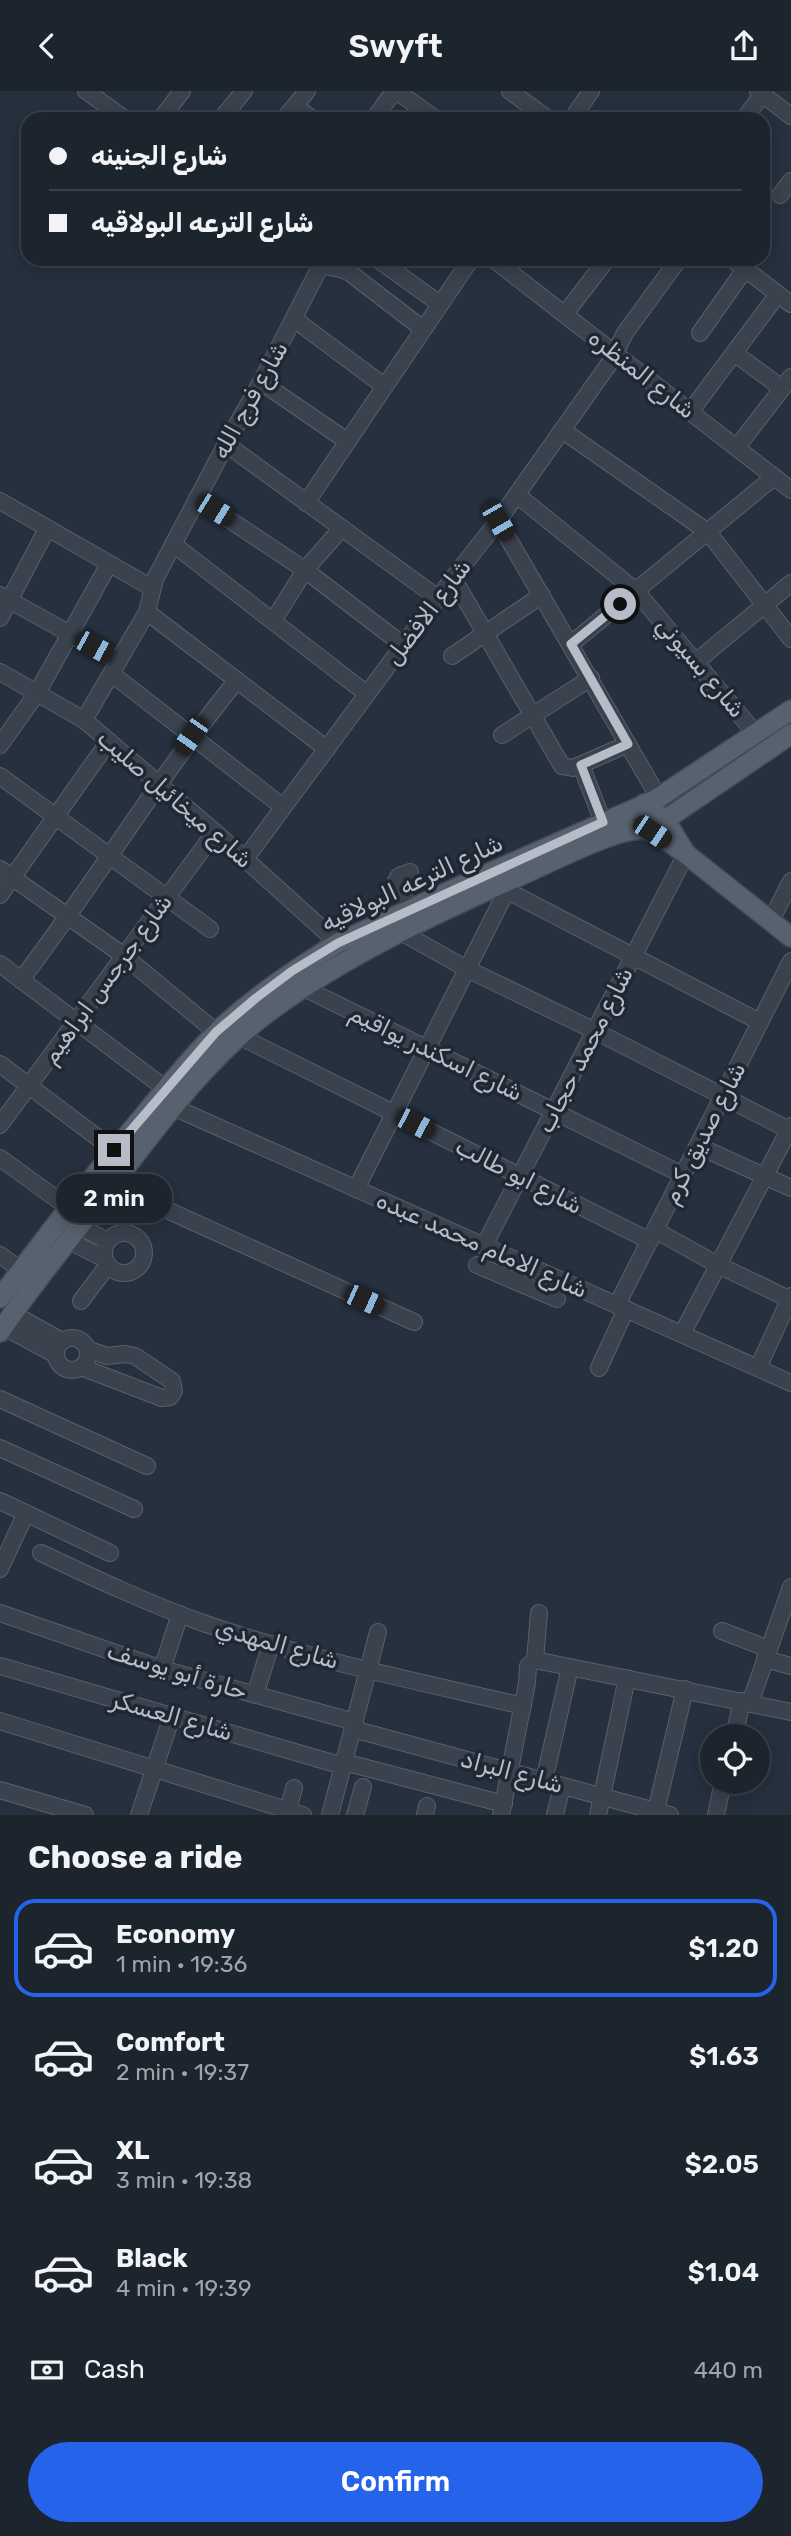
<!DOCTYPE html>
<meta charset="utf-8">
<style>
:root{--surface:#1c242e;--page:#29303a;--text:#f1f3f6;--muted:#a0a4aa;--line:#3a414a;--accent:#2563eb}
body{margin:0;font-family:Rubik,Cairo,sans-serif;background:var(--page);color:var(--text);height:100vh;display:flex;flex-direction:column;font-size:26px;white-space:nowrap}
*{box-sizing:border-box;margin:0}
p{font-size:23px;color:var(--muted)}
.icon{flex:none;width:38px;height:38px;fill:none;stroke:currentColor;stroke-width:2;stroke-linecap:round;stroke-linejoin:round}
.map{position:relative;height:1724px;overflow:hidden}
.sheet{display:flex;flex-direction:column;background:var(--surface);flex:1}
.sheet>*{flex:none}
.banner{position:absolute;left:21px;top:21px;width:749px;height:154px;border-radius:21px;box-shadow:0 4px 18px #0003,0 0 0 2px var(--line);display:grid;align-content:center;height:154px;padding:0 28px;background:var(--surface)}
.buttons{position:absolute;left:700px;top:1633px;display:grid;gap:14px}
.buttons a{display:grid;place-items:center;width:70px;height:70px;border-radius:50%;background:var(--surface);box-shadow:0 4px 18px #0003,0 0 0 2px var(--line);font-size:35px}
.end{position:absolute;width:32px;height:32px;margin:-16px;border:9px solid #b6bdc9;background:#111;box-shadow:0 0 0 4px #111}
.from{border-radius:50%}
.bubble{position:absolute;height:49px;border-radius:24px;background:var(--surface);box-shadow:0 4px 18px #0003,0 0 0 2px var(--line);font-size:23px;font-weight:600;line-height:49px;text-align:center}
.car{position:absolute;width:21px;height:42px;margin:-21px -10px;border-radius:9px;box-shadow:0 0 5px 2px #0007;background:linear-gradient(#222 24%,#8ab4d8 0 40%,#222 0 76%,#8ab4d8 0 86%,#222 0)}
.banner b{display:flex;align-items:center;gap:24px;height:66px;font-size:26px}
.banner b+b{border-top:2px solid var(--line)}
.banner i{width:18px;height:18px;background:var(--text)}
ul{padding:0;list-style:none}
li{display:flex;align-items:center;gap:21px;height:98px;margin:0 14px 10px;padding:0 14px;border:4px solid transparent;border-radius:21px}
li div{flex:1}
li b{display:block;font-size:26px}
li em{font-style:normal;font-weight:600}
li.active{border-color:var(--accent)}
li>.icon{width:63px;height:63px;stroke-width:1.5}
h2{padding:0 28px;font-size:32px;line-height:84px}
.pay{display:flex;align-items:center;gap:18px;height:77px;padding:0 28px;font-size:26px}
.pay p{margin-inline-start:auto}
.action{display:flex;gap:14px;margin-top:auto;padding:14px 28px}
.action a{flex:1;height:80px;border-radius:42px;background:var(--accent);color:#fff;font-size:28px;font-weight:600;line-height:80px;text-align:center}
header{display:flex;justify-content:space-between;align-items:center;height:91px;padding:0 28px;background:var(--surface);font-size:32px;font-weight:600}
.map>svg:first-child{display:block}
</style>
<header><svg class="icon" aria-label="back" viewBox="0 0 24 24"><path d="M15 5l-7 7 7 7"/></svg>Swyft<svg class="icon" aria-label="share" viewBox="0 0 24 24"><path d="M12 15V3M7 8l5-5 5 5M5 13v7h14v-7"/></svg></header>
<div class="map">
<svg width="791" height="1724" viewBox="0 0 791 1724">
<rect width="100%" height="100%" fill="#26303e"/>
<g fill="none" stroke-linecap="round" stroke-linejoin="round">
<g stroke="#58606c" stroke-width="18">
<g id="minor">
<path d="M86,0L125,28"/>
<path d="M396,0L436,28"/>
<path d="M510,0L548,28"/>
<path d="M758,0L791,25"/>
<path d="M295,15L312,28"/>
<path d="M161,28L182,0"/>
<path d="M221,28L244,0"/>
<path d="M284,28L307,0"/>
<path d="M374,28L394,0"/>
<path d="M572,28L591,0"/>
<path d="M744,28L765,0"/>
<path d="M780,104L791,90"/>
<path d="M313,168C328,180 336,174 350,182L423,238"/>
<path d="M377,168L440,213"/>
<path d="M493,168L791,399"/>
<path d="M732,168L791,213"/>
<path d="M565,223L607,168"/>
<path d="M294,228L384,295"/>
<path d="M700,242L745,178"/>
<path d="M734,262L782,297"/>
<path d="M261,291L347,350"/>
<path d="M690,321L778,203"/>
<path d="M562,339L708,441L791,548"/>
<path d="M226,353L438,507"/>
<path d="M737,356L791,286"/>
<path d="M517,404L636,500L755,642"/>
<path d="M197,407L305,479L403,554"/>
<path d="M0,410L152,497"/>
<path d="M306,412L471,168"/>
<path d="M498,430L659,707"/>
<path d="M173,453L367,603"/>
<path d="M453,487L562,675L573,677L628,653"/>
<path d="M0,504L119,570"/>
<path d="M147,521L327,658"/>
<path d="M0,527L47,438"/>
<path d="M273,530L305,479L341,438"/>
<path d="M571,553L774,386"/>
<path d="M452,565L542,504"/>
<path d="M697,570L791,492"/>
<path d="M0,581L84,629L215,741L338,852"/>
<path d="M112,583L283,716"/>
<path d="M84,629L147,521L155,488L226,353L261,291L321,174"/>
<path d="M502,644L591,587"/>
<path d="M0,654L37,602L109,473"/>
<path d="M581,674L603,731"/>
<path d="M0,685L210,838"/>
<path d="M245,768L453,487L498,430L611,270L625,242L679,168"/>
<path d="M0,778L123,864L216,941"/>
<path d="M410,781L399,785L396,790L410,818"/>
<path d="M498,795L760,931"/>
<path d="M0,804L109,650"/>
<path d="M771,830L791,790"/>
<path d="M401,841L467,878L595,940L791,1040"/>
<path d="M0,873L166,998"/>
<path d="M21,889C96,791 159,685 237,589"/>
<path d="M302,896L683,1084"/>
<path d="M239,945L650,1150"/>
<path d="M0,973L114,1059"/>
<path d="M173,1016L791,1292"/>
<path d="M0,1034L215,741"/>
<path d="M698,1055L791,1097"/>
<path d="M0,1067L69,1117"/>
<path d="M112,1094L414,1231"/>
<path d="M356,1098L507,799"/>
<path d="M80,1135L107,1150"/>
<path d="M655,1139L718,1174L791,1209"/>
<circle cx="124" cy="1162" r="20"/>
<path d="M69,1150L105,1168"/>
<path d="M484,1155L686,763"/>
<path d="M0,1164L21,1179"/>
<path d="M477,1174L557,1208"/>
<path d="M81,1210L108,1174"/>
<path d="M617,1214L791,870"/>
<path d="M13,1223L62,1250"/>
<path d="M4,1236L56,1264"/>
<path d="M682,1243L791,1035"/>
<circle cx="72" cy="1263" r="16"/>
<path d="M81,1276L162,1307L170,1306L174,1300L172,1290L135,1265L125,1263L107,1265L87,1258"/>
<path d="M599,1277L626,1218"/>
<path d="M758,1277L791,1205"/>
<path d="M0,1308L147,1375"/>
<path d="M0,1357L134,1418"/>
<path d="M0,1410L110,1462"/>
<path d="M41,1462C94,1487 147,1512 203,1532C307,1568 416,1590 523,1615"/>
<path d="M0,1478L26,1422"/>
<path d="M0,1522L162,1578L355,1631"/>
<path d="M722,1540L769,1558"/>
<path d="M765,1568L791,1575"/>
<path d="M535,1569L791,1621"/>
<path d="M535,1569L539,1522"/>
<path d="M0,1575L343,1675"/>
<path d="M162,1578L180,1523"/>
<path d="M255,1604L271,1553"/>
<path d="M750,1612L791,1496"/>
<path d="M0,1630L303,1724"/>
<path d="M353,1638L670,1724"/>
<path d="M734,1645L742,1610"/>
<path d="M344,1671L504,1713"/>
<path d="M544,1690L570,1576"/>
<path d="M0,1699L85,1724"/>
<path d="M288,1719L294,1697"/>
<path d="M139,1724L172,1625"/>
<path d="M330,1724L378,1541"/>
<path d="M355,1724L363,1696"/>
<path d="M425,1724L427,1715"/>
<path d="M501,1724L527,1592L528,1575L535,1569"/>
<path d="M555,1724L562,1695"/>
<path d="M598,1724L627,1587"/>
<path d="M655,1724L685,1598"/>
<path d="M716,1724L723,1690"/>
</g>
</g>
<g stroke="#434b57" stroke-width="22">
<g id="major">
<path d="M644,713L665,729L686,763L791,846"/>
<path d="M665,729L791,643"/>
<path d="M0,1207C47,1145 94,1083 145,1023C168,995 192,965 218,940C255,905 296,878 338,852L478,787L655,709L791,619"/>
<path d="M0,1241C35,1189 76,1140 115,1090C162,1030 206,968 267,922C340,867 434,823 517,786C544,775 620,734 645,739C659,742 674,755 686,763"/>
</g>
</g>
<use href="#minor" stroke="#3a424e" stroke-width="16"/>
<use href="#major" stroke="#58616e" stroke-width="19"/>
</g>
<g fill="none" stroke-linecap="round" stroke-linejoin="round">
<path stroke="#b6bdc9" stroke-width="9" d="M114,1059L216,941L256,907L292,880L338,852L603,731L581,674L628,653L571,553L620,513"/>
</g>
<g text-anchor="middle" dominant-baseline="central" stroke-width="7" stroke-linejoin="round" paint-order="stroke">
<g font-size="24" fill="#b6bdc9" stroke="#1f2733">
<text transform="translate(642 283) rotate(38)">شارع المنظره</text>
<text transform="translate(250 309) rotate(-61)">شارع فرج الله</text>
<text transform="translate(428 521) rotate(-53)">شارع الافضل</text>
<text transform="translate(701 576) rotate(50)">شارع بسيوني</text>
<text transform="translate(175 708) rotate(41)">شارع ميخائيل صليب</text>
<text transform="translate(412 792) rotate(-25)">شارع الترعه البولاقيه</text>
<text transform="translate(107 888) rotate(-54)">شارع جرجس ابراهيم</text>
<text transform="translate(585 959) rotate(-63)">شارع محمد حجاب</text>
<text transform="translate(436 962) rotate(26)">شارع اسكندر يواقيم</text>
<text transform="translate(704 1042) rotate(-63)">شارع صديق كرم</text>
<text transform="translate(519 1085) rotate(27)">شارع ابو طالب</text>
<text transform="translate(482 1154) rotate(24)">شارع الامام محمد عبده</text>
<text transform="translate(277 1553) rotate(16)">شارع المهدي</text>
<text transform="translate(177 1580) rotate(17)">حارة أبو يوسف</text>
<text transform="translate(172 1625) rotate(16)">شارع العسكر</text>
<text transform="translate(512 1681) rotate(15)">شارع البراد</text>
</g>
</g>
</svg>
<div class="buttons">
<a><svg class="icon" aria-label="locate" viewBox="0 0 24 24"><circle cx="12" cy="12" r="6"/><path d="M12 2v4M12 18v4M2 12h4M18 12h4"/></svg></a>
</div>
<i class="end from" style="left:620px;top:513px"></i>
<i class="end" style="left:114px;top:1059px"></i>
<div class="bubble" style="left:56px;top:1083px;width:116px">2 min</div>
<i class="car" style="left:215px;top:419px;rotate:122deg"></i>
<i class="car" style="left:498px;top:430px;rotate:150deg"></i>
<i class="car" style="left:94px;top:556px;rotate:119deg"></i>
<i class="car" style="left:191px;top:645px;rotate:215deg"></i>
<i class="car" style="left:652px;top:741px;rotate:124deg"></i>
<i class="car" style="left:415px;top:1033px;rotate:117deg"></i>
<i class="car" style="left:364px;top:1209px;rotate:114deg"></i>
<div class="banner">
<b><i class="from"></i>شارع الجنينه</b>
<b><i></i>شارع الترعه البولاقيه</b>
</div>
</div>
<section class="sheet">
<h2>Choose a ride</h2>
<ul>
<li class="active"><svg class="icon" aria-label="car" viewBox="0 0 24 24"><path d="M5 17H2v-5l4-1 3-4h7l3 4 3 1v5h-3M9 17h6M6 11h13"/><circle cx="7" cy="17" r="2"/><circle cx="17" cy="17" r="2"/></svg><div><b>Economy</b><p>1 min · 19:36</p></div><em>$1.20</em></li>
<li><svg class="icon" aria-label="car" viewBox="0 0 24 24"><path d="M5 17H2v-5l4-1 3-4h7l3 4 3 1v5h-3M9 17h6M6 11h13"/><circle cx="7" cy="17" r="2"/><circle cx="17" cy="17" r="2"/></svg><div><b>Comfort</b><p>2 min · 19:37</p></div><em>$1.63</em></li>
<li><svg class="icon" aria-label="car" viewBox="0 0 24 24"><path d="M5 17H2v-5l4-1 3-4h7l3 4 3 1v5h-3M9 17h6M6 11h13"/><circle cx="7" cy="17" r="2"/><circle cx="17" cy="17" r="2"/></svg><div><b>XL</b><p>3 min · 19:38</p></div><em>$2.05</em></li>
<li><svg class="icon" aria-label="car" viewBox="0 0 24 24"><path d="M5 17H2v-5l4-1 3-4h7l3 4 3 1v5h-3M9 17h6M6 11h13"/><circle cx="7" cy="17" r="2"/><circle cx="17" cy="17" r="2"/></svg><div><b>Black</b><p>4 min · 19:39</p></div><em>$1.04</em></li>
</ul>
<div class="pay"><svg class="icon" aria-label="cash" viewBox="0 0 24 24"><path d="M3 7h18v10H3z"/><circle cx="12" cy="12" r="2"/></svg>Cash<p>440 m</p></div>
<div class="action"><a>Confirm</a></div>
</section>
